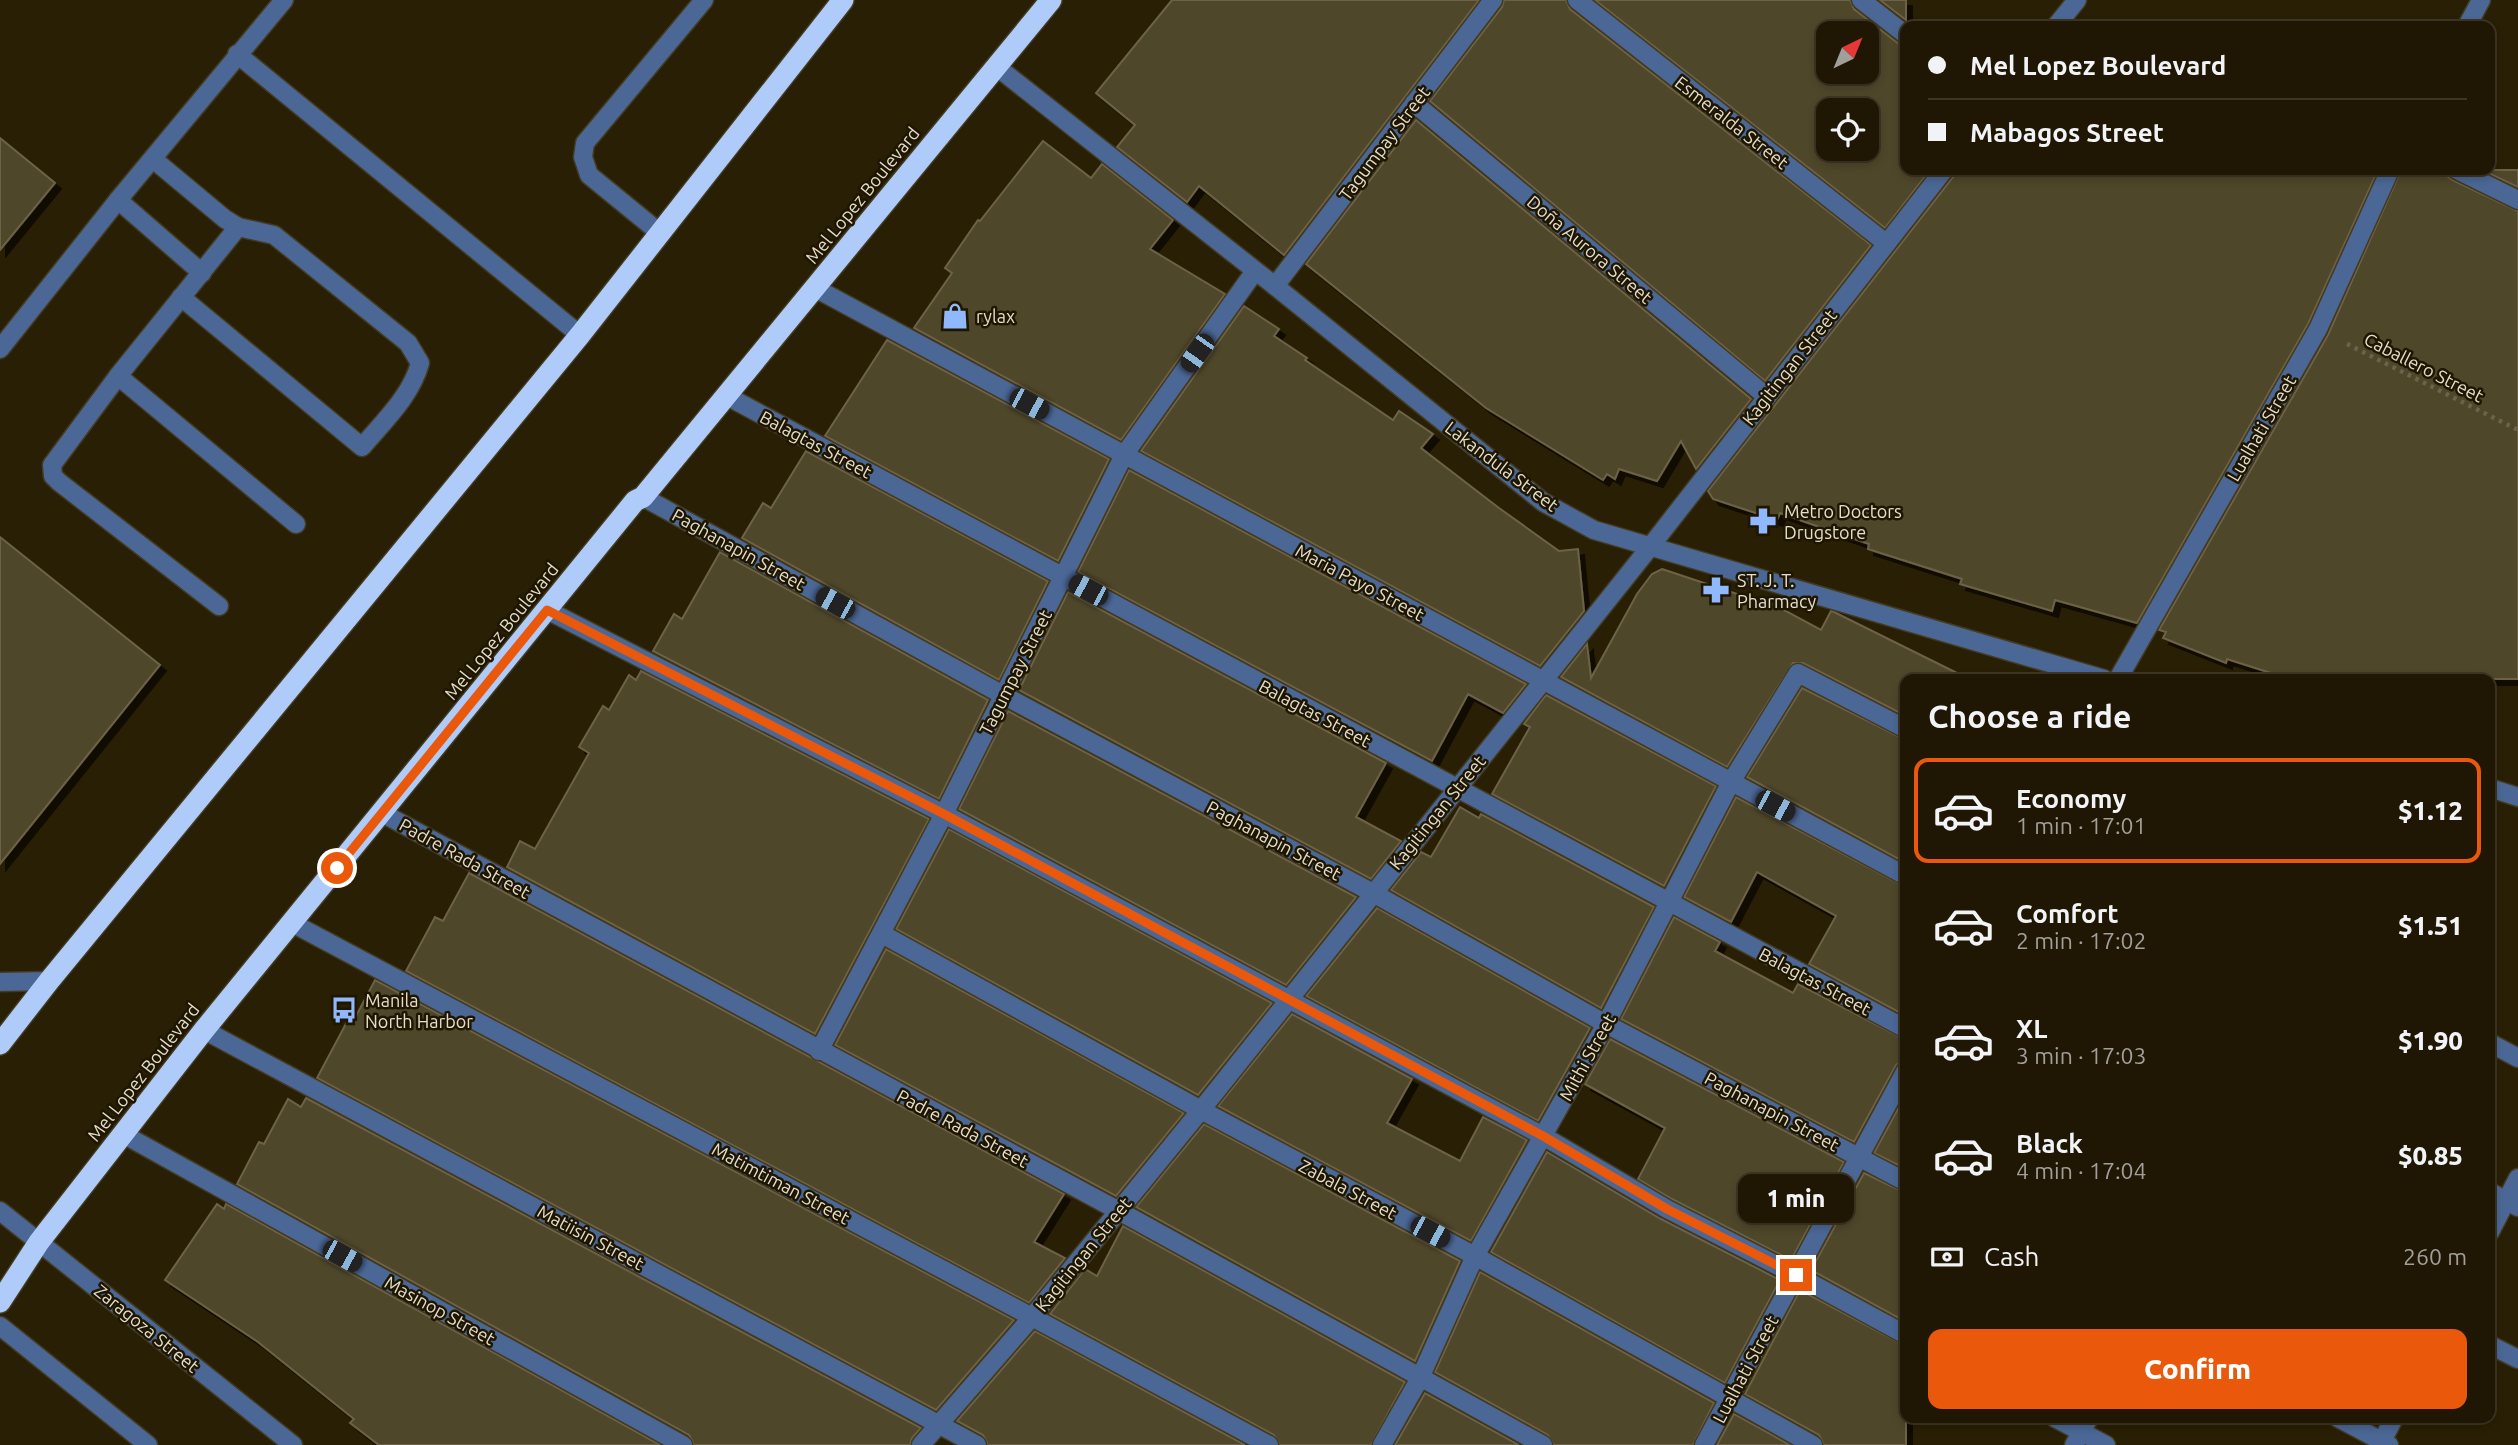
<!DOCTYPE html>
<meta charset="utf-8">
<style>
:root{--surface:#1f1703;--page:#27200d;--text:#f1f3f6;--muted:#a19f9a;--line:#3c3625;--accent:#ea580c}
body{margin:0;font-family:Ubuntu,sans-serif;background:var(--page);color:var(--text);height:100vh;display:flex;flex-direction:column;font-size:26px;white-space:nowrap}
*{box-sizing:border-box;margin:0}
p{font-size:23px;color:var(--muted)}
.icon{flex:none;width:38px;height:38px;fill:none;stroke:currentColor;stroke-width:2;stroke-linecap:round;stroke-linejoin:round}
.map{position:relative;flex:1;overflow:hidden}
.sheet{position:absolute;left:1900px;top:674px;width:595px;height:749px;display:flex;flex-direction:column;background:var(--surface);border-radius:14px;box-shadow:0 4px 10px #0003,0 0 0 2px var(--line)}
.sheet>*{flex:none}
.top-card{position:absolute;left:1900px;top:21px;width:595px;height:154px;border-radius:14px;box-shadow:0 4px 10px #0003,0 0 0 2px var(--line);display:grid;align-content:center;height:154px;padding:0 28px;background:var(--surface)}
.needle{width:46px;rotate:43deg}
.controls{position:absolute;left:1816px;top:21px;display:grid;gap:14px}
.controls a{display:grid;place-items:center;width:63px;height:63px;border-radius:14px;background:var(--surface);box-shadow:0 4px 10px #0003,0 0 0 2px var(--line);font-size:35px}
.end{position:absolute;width:32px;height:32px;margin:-16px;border:9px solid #ea580c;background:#fff;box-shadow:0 0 0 4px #fff}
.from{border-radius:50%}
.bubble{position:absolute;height:49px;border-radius:14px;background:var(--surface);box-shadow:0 4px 10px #0003,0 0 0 2px var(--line);font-size:23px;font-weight:800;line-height:49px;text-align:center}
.car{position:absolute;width:21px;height:42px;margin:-21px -10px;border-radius:9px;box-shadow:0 0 5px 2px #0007;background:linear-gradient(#222 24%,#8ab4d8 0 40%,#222 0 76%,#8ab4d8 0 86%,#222 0)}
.top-card b{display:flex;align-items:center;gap:24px;height:66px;font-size:26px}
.top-card b+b{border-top:2px solid var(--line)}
.top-card i{width:18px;height:18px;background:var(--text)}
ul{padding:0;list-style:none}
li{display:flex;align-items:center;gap:21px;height:105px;margin:0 14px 10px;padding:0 14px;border:4px solid transparent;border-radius:14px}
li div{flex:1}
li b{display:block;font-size:26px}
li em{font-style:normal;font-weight:800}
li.active{border-color:var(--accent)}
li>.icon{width:63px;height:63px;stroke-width:1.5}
h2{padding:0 28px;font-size:32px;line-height:84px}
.pay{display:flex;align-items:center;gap:18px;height:77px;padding:0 28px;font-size:26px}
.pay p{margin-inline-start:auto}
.cta{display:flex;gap:14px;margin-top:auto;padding:14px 28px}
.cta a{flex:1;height:80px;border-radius:14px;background:var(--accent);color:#fff;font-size:28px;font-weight:800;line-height:80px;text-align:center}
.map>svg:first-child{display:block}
</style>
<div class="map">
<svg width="2518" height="1445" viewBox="0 0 2518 1445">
<defs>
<filter id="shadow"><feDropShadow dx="6" dy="6" stdDeviation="0" flood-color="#0009"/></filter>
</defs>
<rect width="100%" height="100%" fill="#291f04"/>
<g fill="#50462a" stroke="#6d6246" stroke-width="2" fill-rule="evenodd" filter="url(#shadow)">
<path d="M1172,0H1479L1284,255L1199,186L1187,202L1117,147L1135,125L1096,93Z"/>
<path d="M1504,0H1566L1570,9L1871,245L1765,381L1430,101L1502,7Z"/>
<path d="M1595,0H1850L1854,9L1899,44L1906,46V170H1930L1885,228ZM1829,33H1867V72H1829ZM1829,110H1867V149H1829Z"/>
<path d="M1880,0H1906V20Z"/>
<path d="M1416,120L1751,399L1696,469L1681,441L1657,481L1619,469L1615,479L1607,474L1603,480L1486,408L1306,264Z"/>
<path d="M0,138L55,183L0,250Z"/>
<path d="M1043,141L1091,178L1102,164L1173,220L1150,249L1225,294L1121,440L914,328L952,273L945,268L978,220L980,221Z"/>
<path d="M1955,170H2378L2308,324L2137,623L2055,600L2052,611L1960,584L1962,579L1868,549L1869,544L1811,524L1780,513L1777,520L1713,499L1708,491L1953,177Z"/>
<path d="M2401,170H2446L2447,176L2452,180L2518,211V679H2290L2227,659L2226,663L2163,638L2166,632L2159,630L2328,335Z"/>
<path d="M2482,170H2518V187Z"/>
<path d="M1244,306L1279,329L1274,336L1307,358L1305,360L1393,420L1399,411L1433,434L1421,448L1499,508L1559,551L1578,549L1584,611L1540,666L1141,451Z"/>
<path d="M887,340L1109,459L1058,561L825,436Z"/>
<path d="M806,451L1048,581L999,680L742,538L763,503L771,508Z"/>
<path d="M1129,470L1526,684L1503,713L1468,694L1432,761L1078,572Z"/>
<path d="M0,537L160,665L0,864Z"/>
<path d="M720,552L988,700L939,799L653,651L674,614L682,619Z"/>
<path d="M1662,569L1764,603L1765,600L1821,630L1831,611L1834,612L1969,679H1906V716L1803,663H1793L1727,767L1561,677L1587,644L1591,678L1637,594L1652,574Z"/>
<path d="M1068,592L1386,763L1356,817L1401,841L1371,879L1019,690Z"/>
<path d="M641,671L929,819L815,1034L507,867L520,841L535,849L589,753L579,747L603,706L609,710L629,675L636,680Z"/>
<path d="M1802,688L1906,740V863L1747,777Z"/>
<path d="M1546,695L1716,786L1664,886L1492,794L1530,727L1524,724Z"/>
<path d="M1008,711L1356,897L1286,985L959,809Z"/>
<path d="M1736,797L1906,887V1016L1809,964L1836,916L1757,872L1731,922L1684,897Z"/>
<path d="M1460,807L1479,818L1481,814L1654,907L1601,1008L1391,890L1421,852L1431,857Z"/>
<path d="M949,829L1272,1003L1198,1095L896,929Z"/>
<path d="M469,873L1064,1194L1034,1242L1065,1258L1029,1303L406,971L435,917L443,921Z"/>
<path d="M1377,908L1590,1028L1538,1121L1306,996Z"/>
<path d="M1674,917L1720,942L1715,951L1793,993L1798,984L1906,1040V1059L1896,1065L1854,1142L1621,1019Z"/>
<path d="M886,949L1184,1113L1116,1196L835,1045Z"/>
<path d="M375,980L1014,1320L936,1410L317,1078L349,1018L354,1020Z"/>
<path d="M1292,1014L1412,1079L1387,1123L1460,1161L1483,1117L1527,1140L1471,1241L1218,1106Z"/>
<path d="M1610,1039L1844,1162L1791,1260L1672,1199L1638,1179L1665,1128L1585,1084Z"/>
<path d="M1906,1094V1169L1874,1153Z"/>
<path d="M306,1098L921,1428L912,1438L910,1445H694L689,1435L237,1184L259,1142L264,1144L288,1099L301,1107Z"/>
<path d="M1204,1124L1460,1261L1415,1361L1136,1207Z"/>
<path d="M1547,1152L1661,1219L1780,1280L1725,1383L1491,1252Z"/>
<path d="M1864,1173L1906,1193V1322L1811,1270Z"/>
<path d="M217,1204L224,1209L226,1204L660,1445H379L350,1423L354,1419L258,1342L165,1280Z"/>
<path d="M1123,1226L1405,1382L1371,1445H1280L1274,1435L1050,1314L1085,1269L1097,1276Z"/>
<path d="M1480,1272L1714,1403L1693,1445H1554L1548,1435L1435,1372Z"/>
<path d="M1800,1290L1906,1346V1445H1824L1819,1435L1745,1394Z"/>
<path d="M1035,1331L1245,1445H988L983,1435L957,1421Z"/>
<path d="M1425,1393L1519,1445H1395Z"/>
<path d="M1734,1414L1790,1445H1717Z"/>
</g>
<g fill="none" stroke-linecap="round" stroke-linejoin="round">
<g stroke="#433a20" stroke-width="21">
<g id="minor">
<path d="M1577,0L1886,243"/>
<path d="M1861,0L1906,35"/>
<path d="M2056,26L2077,0"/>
<path d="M2467,26L2481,0"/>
<path d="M237,54L580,335"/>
<path d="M997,67L1275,286L1543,502L1594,530L2104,679"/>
<path d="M1414,103L1766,396"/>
<path d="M153,159L225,219L238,227L274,235L408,343L420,363C411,396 384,421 362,447L181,297"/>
<path d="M2457,170L2518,200"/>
<path d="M118,200L202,273"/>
<path d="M660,233L589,175L583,157L585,143L704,0"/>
<path d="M1275,286L1493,0"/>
<path d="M815,288L1906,876"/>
<path d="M0,349L118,200L284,0"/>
<path d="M118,376L296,524"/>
<path d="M725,395L1906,1029"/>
<path d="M643,497L1003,695L1373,893L1606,1024L1906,1182"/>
<path d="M219,606L59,482L53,476L52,465L118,376L238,227"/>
<path d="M547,610L944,814L1543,1136L1667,1209L1796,1275L1906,1335"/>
<path d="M2118,679L2318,329L2390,170"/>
<path d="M2490,788L2518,797"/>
<path d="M382,813L1119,1211L1543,1445"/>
<path d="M292,923L1032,1317L1269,1445"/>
<path d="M882,934L1201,1110L1475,1256L1813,1445"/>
<path d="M0,982L49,981"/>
<path d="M204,1030L977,1445"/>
<path d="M2490,1043L2518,1058"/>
<path d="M819,1051L944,814L1124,455L1255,271"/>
<path d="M123,1134L683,1445"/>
<path d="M2490,1192L2518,1207"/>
<path d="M0,1211L293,1445"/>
<path d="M2490,1232L2518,1178"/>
<path d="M0,1326L148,1445"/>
<path d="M2490,1345L2518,1359"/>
<path d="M2055,1418L2106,1445"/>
<path d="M2338,1418L2389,1445"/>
<path d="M921,1445L1032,1317L1201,1110L1650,547L1944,170"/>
<path d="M1382,1445L1420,1378L1475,1256L1606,1024L1731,782L1798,673L1906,729"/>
<path d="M1704,1445L1906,1070"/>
<path d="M2074,1445L2089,1418"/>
<path d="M2380,1445L2394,1418"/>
</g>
</g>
<g stroke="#433a20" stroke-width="24">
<g id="highway">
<path d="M0,1044L49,981L580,335L843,0"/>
<path d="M0,1302L39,1242L204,1030L635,501L643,497L1051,0"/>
</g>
</g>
<path stroke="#6c634c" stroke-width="4.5" stroke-dasharray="3.5 5" stroke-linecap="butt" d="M2347,344L2518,430"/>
<use href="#minor" stroke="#4b6795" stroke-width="18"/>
<use href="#highway" stroke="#afcbf9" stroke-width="21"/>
</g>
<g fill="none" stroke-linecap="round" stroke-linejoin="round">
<path stroke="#ea580c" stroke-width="9" d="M337,868L547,610L944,814L1543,1136L1667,1209L1796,1275"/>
</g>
<defs>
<g id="shop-bare" transform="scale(2.1)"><path d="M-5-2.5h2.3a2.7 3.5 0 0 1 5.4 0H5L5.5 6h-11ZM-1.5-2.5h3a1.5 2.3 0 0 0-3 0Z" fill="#8fb8fd" stroke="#1f1600" stroke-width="2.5" paint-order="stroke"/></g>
<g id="pharmacy-bare" transform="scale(2.1)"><path d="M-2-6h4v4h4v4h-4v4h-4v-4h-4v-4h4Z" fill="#8fb8fd" stroke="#1f1600" stroke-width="2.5" paint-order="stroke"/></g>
<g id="bus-bare" transform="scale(2.1)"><path d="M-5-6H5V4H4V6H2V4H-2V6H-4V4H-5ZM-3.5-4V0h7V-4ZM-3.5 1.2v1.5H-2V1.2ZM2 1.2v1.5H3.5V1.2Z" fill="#8fb8fd" stroke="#1f1600" stroke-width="2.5" paint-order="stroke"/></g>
</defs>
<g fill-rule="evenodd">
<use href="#shop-bare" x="955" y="316"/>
<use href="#pharmacy-bare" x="1763" y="521"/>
<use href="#pharmacy-bare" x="1716" y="590"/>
<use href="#bus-bare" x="344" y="1010"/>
</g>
<g text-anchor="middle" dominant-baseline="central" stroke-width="5" stroke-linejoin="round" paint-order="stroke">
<g font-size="18" fill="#e3ddcd" stroke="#1f1600">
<text transform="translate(1732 122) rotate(38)">Esmeralda Street</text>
<text transform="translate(1384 143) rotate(-53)">Tagumpay Street</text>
<text transform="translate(862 195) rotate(-51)">Mel Lopez Boulevard</text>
<text transform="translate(1590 249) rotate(40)">Doña Aurora Street</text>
<text transform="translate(1789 367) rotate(-52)">Kagitingan Street</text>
<text transform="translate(2424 367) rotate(27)">Caballero Street</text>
<text transform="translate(2261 428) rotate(-60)">Lualhati Street</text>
<text transform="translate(816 444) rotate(28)">Balagtas Street</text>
<text transform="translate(1502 466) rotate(37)">Lakandula Street</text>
<text transform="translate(739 549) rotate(29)">Paghanapin Street</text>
<text transform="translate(1360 582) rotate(28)">Maria Payo Street</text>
<text transform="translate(501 631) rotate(-51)">Mel Lopez Boulevard</text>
<text transform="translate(1015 672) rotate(-63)">Tagumpay Street</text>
<text transform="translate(1315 713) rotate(28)">Balagtas Street</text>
<text transform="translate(1437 812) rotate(-51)">Kagitingan Street</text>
<text transform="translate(1274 840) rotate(28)">Paghanapin Street</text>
<text transform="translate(465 858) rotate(29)">Padre Rada Street</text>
<text transform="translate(1815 981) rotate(28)">Balagtas Street</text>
<text transform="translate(1587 1057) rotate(-61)">Mithi Street</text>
<text transform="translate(143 1072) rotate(-52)">Mel Lopez Boulevard</text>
<text transform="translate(1772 1111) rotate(28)">Paghanapin Street</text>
<text transform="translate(963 1128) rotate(28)">Padre Rada Street</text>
<text transform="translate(781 1183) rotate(28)">Matimtiman Street</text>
<text transform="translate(1348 1189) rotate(28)">Zabala Street</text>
<text transform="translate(591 1237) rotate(28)">Matiisin Street</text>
<text transform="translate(1083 1254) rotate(-51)">Kagitingan Street</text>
<text transform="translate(440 1310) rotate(29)">Masinop Street</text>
<text transform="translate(147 1328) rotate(39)">Zaragoza Street</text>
<text transform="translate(1745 1369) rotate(-62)">Lualhati Street</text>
</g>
<g font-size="18" fill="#e3ddcd" stroke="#1f1600" text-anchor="start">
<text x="976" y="316">rylax</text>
<text x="1784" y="511">Metro Doctors<tspan x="1784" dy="21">Drugstore</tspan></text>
<text x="1737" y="580">ST. J. T.<tspan x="1737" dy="21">Pharmacy</tspan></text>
<text x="365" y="1000">Manila<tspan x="365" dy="21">North Harbor</tspan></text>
</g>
</g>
</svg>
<div class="controls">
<a><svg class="needle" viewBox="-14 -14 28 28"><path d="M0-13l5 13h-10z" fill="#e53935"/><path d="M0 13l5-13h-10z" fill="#a19f9a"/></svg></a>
<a><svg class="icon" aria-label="locate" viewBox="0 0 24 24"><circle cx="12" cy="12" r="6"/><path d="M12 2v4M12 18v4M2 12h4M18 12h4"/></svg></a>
</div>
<i class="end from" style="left:337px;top:868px"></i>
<i class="end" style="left:1796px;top:1275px"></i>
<div class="bubble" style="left:1738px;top:1174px;width:116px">1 min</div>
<i class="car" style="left:1197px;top:353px;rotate:215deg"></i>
<i class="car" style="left:1029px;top:404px;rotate:118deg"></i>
<i class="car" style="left:1088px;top:590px;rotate:298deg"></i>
<i class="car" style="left:835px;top:603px;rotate:299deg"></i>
<i class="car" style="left:1775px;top:806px;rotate:118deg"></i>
<i class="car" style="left:1430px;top:1232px;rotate:118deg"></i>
<i class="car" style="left:342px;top:1256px;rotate:119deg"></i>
<div class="top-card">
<b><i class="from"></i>Mel Lopez Boulevard</b>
<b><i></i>Mabagos Street</b>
</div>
<section class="sheet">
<h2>Choose a ride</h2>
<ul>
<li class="active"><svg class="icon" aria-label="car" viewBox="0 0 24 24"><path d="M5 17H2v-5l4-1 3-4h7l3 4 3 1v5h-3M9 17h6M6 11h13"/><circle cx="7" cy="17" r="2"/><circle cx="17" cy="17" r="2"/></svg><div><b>Economy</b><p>1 min · 17:01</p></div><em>$1.12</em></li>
<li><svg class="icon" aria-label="car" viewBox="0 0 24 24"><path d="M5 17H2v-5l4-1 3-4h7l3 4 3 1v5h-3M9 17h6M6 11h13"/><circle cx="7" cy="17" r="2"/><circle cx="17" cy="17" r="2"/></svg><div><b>Comfort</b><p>2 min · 17:02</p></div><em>$1.51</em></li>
<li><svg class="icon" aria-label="car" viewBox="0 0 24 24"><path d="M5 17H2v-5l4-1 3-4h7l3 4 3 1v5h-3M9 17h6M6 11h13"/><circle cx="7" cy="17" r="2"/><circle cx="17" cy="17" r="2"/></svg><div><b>XL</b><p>3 min · 17:03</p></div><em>$1.90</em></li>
<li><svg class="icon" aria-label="car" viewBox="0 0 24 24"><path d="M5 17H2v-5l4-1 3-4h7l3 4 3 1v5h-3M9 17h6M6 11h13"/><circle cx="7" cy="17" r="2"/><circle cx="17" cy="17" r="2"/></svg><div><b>Black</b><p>4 min · 17:04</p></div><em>$0.85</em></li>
</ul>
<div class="pay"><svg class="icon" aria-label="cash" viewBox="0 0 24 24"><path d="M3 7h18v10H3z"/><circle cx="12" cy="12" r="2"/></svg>Cash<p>260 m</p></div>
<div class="cta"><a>Confirm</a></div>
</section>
</div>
